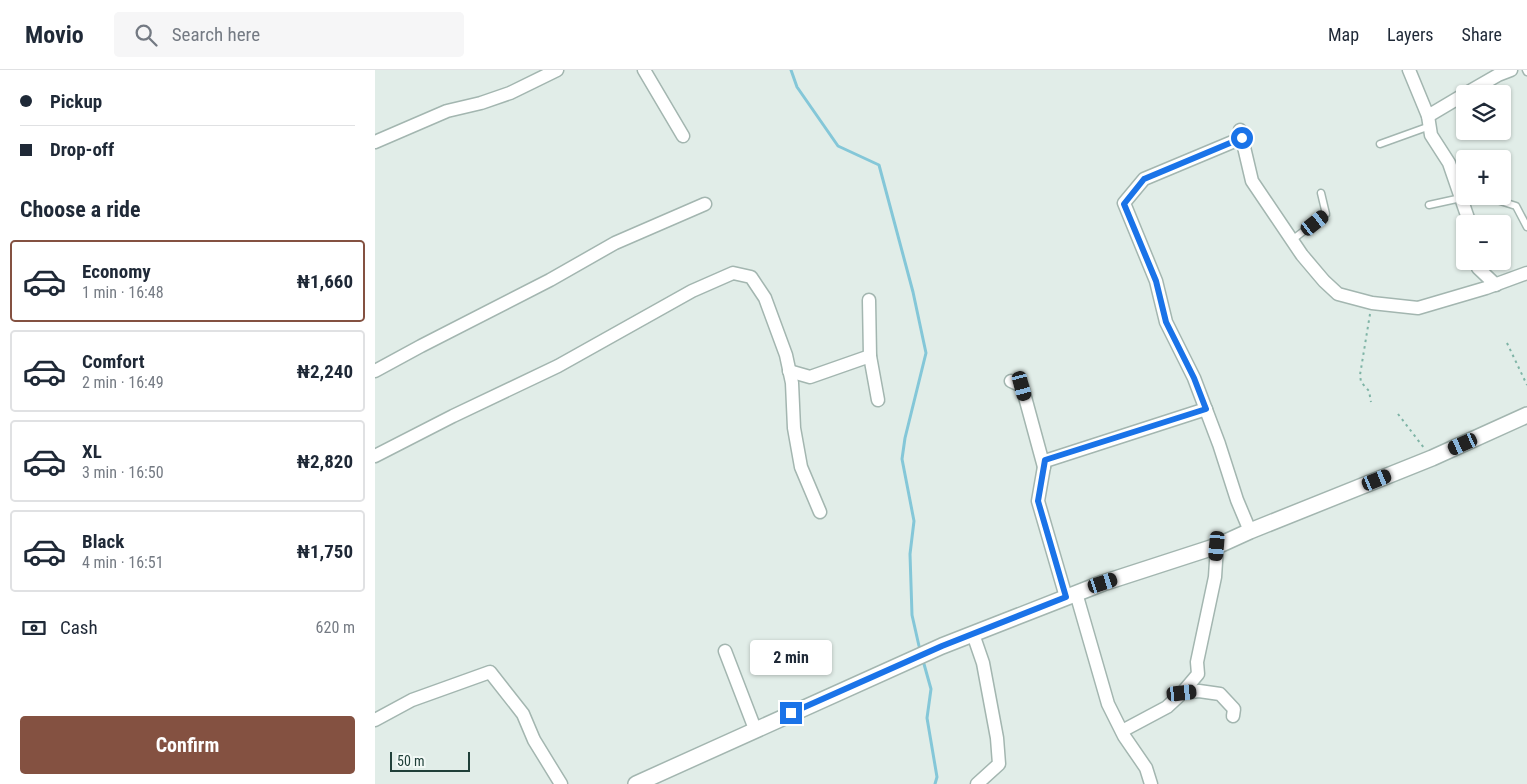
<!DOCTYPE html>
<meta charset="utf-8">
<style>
:root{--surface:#fff;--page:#f6f6f7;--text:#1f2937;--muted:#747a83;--line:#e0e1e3;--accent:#845141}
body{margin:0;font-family:"Roboto Condensed",sans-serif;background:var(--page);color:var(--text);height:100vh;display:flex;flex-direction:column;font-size:19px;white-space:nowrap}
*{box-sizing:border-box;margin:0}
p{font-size:16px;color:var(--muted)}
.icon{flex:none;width:28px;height:28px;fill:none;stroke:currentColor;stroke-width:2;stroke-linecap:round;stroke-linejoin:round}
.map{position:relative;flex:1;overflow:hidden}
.side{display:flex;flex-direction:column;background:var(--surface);width:375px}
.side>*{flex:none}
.hud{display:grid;align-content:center;height:110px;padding:0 20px;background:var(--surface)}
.controls{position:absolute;left:1081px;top:15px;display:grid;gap:10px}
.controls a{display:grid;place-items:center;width:55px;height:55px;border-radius:5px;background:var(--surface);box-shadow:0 1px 4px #0004;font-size:25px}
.scale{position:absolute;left:15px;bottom:12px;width:80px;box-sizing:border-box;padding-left:5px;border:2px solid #204039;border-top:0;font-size:14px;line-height:18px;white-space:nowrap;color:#204039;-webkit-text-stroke:4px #f2f9f6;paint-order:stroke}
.end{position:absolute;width:22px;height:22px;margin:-11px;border:6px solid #1a73e8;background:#fff;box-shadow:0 0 0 2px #fff}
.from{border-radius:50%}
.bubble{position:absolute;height:35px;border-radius:5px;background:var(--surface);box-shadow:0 1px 4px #0004;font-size:16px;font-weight:700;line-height:35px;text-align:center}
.car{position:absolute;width:15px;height:30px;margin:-15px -8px;border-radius:6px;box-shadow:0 0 4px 1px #0007;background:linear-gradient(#222 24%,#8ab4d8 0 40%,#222 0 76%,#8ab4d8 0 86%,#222 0)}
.hud b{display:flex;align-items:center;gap:18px;height:48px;font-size:19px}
.hud b+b{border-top:1px solid var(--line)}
.hud i{width:12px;height:12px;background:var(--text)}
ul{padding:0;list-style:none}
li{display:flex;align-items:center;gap:15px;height:82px;margin:0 10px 8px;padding:0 10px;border:2px solid var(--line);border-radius:5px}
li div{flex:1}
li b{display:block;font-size:19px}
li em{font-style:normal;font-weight:700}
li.current{border-color:var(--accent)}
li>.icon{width:45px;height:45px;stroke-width:1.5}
h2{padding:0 20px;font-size:22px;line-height:60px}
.pay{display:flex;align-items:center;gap:12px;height:55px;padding:0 20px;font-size:19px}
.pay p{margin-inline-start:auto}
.cta{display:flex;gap:10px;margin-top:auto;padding:10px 20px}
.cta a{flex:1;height:58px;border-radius:5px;background:var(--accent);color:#fff;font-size:20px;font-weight:700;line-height:58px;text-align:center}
header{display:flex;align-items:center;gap:30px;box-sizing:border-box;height:70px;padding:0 25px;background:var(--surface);border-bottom:1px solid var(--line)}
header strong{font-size:24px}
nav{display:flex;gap:28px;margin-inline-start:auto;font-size:18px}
.search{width:350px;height:45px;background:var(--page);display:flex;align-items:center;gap:12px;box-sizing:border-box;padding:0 18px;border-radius:5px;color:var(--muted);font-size:19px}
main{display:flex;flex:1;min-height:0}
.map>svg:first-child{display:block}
</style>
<header>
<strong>Movio</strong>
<div class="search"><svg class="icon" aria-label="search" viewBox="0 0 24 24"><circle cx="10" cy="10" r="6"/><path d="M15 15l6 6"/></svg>Search here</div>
<nav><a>Map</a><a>Layers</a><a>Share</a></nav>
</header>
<main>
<section class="side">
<div class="hud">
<b><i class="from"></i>Pickup</b>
<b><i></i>Drop-off</b>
</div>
<h2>Choose a ride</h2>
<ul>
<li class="current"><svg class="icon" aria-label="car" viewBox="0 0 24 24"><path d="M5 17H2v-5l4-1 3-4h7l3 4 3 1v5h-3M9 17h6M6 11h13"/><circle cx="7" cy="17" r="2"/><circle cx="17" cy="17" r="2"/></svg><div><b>Economy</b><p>1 min · 16:48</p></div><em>₦1,660</em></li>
<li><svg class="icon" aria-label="car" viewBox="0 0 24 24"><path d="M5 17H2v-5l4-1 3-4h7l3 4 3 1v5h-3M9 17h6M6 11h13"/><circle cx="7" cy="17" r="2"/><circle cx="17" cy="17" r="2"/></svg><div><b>Comfort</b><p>2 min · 16:49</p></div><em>₦2,240</em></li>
<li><svg class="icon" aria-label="car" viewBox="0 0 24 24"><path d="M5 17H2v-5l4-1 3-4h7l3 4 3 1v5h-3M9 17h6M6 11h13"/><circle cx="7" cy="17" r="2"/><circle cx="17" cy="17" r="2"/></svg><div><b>XL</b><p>3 min · 16:50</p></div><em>₦2,820</em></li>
<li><svg class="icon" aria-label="car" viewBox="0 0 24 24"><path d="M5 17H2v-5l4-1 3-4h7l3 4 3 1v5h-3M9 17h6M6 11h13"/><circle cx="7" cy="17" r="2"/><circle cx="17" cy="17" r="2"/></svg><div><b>Black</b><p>4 min · 16:51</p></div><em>₦1,750</em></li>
</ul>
<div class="pay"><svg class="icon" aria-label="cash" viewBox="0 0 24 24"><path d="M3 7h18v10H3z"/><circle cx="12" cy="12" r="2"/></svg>Cash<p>620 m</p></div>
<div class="cta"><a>Confirm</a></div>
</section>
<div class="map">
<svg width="1152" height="714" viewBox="0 0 1152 714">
<rect width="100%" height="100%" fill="#e1ede8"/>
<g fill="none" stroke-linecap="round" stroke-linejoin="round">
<g stroke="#84c7d8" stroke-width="3">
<path d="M416,0L422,17L463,76L504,95L538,222L551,283L530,368L527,389L539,451L535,484L537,545L544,576"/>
<path d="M549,594L556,619L552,648L562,707L560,714"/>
</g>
<g stroke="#a3b6b0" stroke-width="9">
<g id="service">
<path d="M1151,0L1152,2"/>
<path d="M1005,74L1055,56"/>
<path d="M1119,129L1141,136L1152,157"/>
<path d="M1054,135L1086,128"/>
<path d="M917,170L951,144L946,123"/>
</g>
</g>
<g stroke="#a3b6b0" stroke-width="15">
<g id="minor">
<path d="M269,0L308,66"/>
<path d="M1034,0L1053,46L1056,65L1074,93L1095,154"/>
<path d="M1090,24L1123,5L1136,0"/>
<path d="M1053,46L1090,24"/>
<path d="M865,60L877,111L927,185L949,211L963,224L997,233L1043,238L1111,218L1152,203"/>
<path d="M867,68L769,109L749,133L781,211L791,252L819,308L844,374L862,430L875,461"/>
<path d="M0,72L72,41L106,33L135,23L182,0"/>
<path d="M1102,191L1103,198L1121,215"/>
<path d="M494,230L495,286L503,330"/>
<path d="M0,301L46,276L175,210L240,173L330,134"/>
<path d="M414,301L435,307L495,286"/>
<path d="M636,311L647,316L669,397"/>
<path d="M0,386L78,346L183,296L317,221L358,203L376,207L390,228L411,285L417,313L419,358L426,397L445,442"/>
<path d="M701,523L733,634L749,666L771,698L776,714"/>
<path d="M691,527L663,431L670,391L831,339"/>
<path d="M598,564L608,593L622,668L624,694L602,714"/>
<path d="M350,581L380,659"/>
<path d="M807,623L824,621L845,624L859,639L858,646"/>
<path d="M0,650L37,630L115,602L148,644L159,670L186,714"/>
<path d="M747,661L792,637L807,623L823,604L822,592L840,507L842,476"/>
</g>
</g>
<g stroke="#a3b6b0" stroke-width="18">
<path id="tertiary" d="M261,714L567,576L728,513L842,476L875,461L1057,388L1152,345"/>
</g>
<g stroke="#7fb4a6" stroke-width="2" stroke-dasharray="2.5 4" stroke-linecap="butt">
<path d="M995,244L985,305L986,312L994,321L996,332"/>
<path d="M1132,273L1152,315"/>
<path d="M1023,344L1049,378"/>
</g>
<use href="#service" stroke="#fff" stroke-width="6"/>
<use href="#minor" stroke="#fff" stroke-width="12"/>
<use href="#tertiary" stroke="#fff" stroke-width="15"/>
</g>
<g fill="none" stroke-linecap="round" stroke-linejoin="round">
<path stroke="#1a73e8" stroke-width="6" d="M416,643L567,576L691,527L663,431L670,390L831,339L819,308L791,252L781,211L749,134L769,109L867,68"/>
</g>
</svg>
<div class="controls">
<a><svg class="icon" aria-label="layers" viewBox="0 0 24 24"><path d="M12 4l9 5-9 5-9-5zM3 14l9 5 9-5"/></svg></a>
<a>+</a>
<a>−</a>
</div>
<div class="scale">50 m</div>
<i class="end from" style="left:867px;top:68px"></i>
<i class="end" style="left:416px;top:643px"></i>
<div class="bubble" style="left:375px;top:570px;width:82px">2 min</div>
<i class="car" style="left:940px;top:153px;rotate:52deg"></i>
<i class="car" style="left:647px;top:316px;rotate:165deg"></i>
<i class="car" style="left:1088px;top:374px;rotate:246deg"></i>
<i class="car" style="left:1002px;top:410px;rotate:68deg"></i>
<i class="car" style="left:842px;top:476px;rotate:185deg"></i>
<i class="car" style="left:728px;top:513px;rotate:72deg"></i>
<i class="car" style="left:807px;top:623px;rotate:84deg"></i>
</div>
</main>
